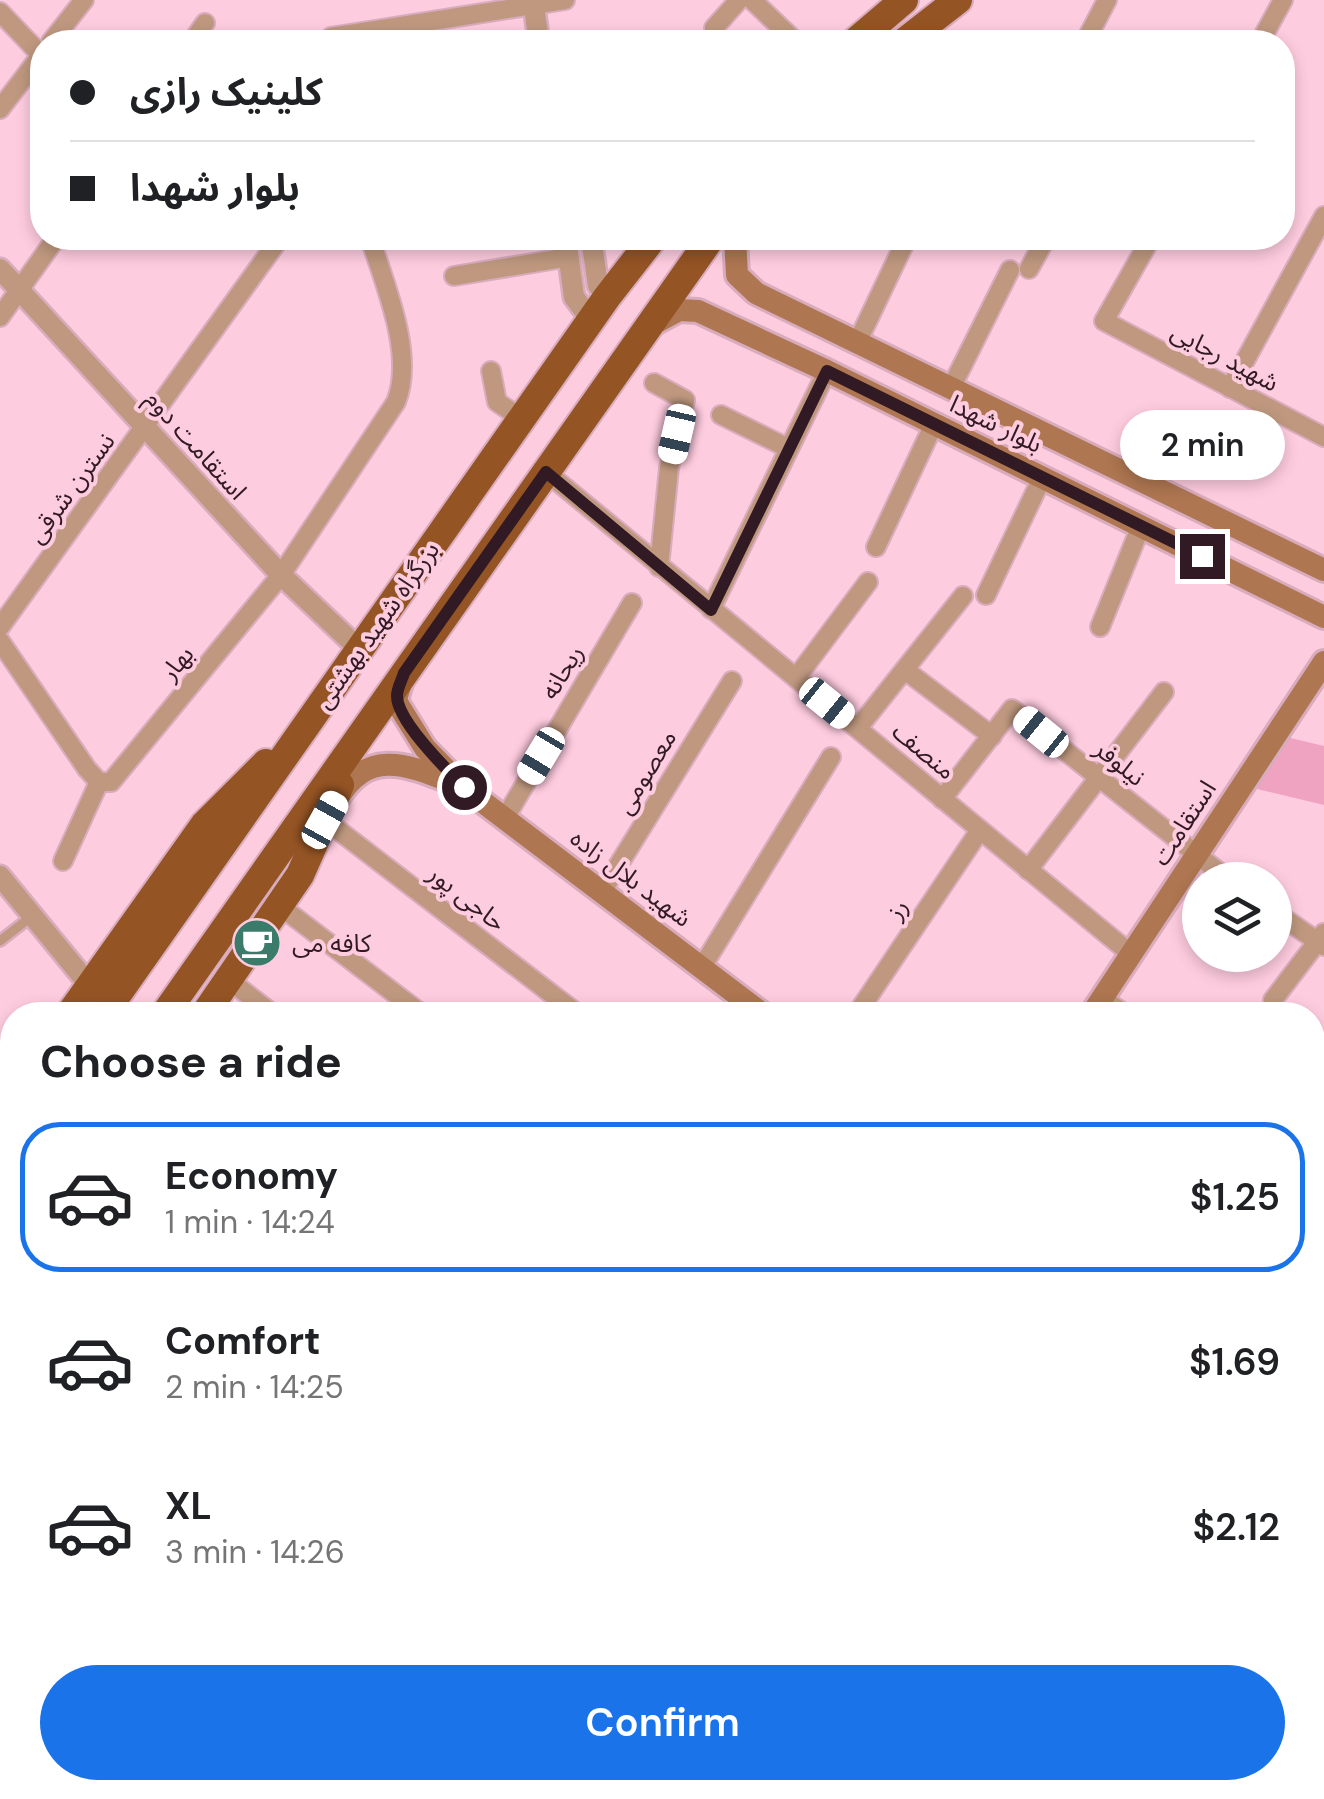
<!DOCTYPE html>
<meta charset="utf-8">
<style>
:root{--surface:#fff;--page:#f6f6f6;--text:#202124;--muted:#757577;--line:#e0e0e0;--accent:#1a73e8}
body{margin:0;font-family:"DM Sans","Noto Sans Arabic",sans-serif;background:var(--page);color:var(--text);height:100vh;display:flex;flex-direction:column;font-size:38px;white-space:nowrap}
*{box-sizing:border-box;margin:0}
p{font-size:32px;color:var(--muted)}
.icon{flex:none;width:55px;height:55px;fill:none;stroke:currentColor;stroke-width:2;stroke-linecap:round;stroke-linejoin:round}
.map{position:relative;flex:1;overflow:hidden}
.drawer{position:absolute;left:0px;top:1002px;width:1325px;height:798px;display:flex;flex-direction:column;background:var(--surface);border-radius:40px 40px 0 0;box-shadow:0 5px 15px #0003}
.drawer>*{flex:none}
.top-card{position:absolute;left:30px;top:30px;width:1265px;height:220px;border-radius:40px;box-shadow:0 5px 15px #0003;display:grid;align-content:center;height:220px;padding:0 40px;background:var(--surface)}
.tools{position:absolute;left:1182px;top:862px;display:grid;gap:20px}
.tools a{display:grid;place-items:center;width:110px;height:110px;border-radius:50%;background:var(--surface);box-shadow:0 5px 15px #0003;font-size:50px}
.end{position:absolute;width:45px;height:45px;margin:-22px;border:12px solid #311a24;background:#fff;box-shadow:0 0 0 5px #fff}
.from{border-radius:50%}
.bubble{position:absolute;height:70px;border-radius:35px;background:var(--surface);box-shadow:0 5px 15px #0003;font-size:32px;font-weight:600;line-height:70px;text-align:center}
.car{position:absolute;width:30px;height:60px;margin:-30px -15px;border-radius:12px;box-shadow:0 0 8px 2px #0007;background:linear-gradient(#fff 24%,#345 0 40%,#fff 0 76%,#345 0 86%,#fff 0)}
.top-card b{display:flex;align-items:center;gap:35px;height:95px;font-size:38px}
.top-card b+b{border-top:2px solid var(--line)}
.top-card i{width:25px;height:25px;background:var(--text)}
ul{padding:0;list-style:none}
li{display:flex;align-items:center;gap:30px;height:150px;margin:0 20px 15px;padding:0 20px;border:5px solid transparent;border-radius:40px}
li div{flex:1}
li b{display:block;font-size:38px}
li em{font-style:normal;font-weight:600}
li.selected{border-color:var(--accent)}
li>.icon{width:90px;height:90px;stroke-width:1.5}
h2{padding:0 40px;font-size:45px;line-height:120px}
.action{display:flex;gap:20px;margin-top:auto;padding:20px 40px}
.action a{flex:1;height:115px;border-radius:60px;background:var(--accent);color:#fff;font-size:40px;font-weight:600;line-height:115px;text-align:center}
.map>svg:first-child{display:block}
</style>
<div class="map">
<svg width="1324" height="1799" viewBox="0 0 1324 1799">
<rect width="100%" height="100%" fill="#feccdf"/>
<path fill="#fdb8d3" d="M599,1788H1074L1068,1799H591Z"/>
<path fill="#f0a2c1" d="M1286,737L1324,746V805L1257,789Z"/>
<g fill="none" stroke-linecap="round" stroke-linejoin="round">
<g stroke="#55c5fd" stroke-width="30">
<path d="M1312,1490L1324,1485"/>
<path d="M1174,1799L1182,1788"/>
</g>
<g stroke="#d9acbd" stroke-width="14">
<g id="service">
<path d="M0,941L32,916"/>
<path d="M879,1797L882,1799"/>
<path d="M764,1799L774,1788"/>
<path d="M966,1799L976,1788"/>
</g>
</g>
<g stroke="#d9acbd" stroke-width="22">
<g id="minor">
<path d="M752,0L796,42"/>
<path d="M0,12L41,55"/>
<path d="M714,28L739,0"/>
<path d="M331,37L565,0"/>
<path d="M51,42L84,0"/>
<path d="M192,42L205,23"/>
<path d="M1085,42L1107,0"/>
<path d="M1260,42L1283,0"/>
<path d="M0,109L42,54"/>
<path d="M1151,238L1104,321L1324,437"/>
<path d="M1029,269L1046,238"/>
<path d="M454,276L569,257"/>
<path d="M0,317L56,238"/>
<path d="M857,343L907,238"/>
<path d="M491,371L497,402L522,419"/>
<path d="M654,383L685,400L669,468L659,567"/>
<path d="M951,388L1010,270"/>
<path d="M1230,388L1324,216"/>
<path d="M721,415L788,448"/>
<path d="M546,472L1131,954"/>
<path d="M876,547L934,424"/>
<path d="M986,595L1042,478"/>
<path d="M711,609L827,371"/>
<path d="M0,627L280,238"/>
<path d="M1100,627L1141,526"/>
<path d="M0,641L87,769L99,782H111L281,575L396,402C415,355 385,285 370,238"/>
<path d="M905,670L992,736"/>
<path d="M796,678L868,582"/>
<path d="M858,728L963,596"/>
<path d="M942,799L1012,709L1229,880"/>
<path d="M505,818L632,603"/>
<path d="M325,820L579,1015"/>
<path d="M63,861L99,782"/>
<path d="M1028,870L1164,692"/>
<path d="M603,890L732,681"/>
<path d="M280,906L423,1015"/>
<path d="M1275,912L1324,946"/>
<path d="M702,967L831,757"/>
<path d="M229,980L274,1015"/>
<path d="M1102,998L1126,1015"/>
<path d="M1273,1000L1324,933"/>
<path d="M856,1015L980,830"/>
<path d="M1312,1150L1324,1158"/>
<path d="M1312,1277L1324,1260"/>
<path d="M0,1588L12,1601"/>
<path d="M0,1653L12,1641"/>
<path d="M0,1700L12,1712"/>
<path d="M1312,1759L1324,1743"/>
<path d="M0,1786L14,1799"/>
<path d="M105,1788L114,1799"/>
<path d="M229,1788L243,1799"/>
<path d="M1266,1788L1267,1799"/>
<path d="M174,1799L185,1788"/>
<path d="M317,1799L333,1788"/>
<path d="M452,1799L460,1788"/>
<path d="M1288,1799L1296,1788"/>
</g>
</g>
<g stroke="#d9acbd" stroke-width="25">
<g id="tertiary">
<path d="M533,0L539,42"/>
<path d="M566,238L574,297L591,320"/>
<path d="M591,238L598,285L607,297"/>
<path d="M0,269L281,575L360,650"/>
<path d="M0,876L90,986"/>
</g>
</g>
<g stroke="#d9acbd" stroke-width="28">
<g id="secondary">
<path d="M735,238L737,275L756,293L1324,570"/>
<path d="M653,324L679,310L698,311L827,371L1324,617"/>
<path d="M403,677L396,699L399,706L425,748L463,787L764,1015"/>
<path d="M336,801C368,746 408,765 456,784"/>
<path d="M1091,1015L1324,662"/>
<path d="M556,1799L563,1788"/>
</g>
</g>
<g stroke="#d9acbd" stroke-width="30">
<g id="primary">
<path d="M0,1422L8,1446"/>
<path d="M0,1479L12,1490"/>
<path d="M357,1788L370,1799"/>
<path d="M393,1788L406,1799"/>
</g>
</g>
<g stroke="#d9acbd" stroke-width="32">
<g id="trunk">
<path d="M855,42L904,0"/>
<path d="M904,42L958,0"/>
<path d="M69,1015L204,825L266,763"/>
<path d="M103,1015L607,297L653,238"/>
<path d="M164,1015L711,238"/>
<path d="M204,1015L300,875L340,785"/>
<path d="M0,1113L12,1095"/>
<path d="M0,1162L12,1144"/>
<path d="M0,1308L12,1290"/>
</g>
</g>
<use href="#service" stroke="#bf987f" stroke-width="9"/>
<use href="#minor" stroke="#bf987f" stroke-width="18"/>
<use href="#tertiary" stroke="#bf987f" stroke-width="20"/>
<use href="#secondary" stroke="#ae7651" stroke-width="22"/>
<use href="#primary" stroke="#a05c2b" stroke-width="25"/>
<use href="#trunk" stroke="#955424" stroke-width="28"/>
<g stroke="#d9acbd" stroke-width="32" stroke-linecap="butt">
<path id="trunk-bridge" d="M0,1249L12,1231"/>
</g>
<use href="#trunk-bridge" stroke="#955424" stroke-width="28"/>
</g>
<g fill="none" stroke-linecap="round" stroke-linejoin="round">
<path stroke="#311a24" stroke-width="12" d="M464,787C446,769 397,721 397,696C397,688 402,680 404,673L546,472L711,610L827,371L1202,556"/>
</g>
<defs>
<g id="cafe-disc" transform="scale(2.5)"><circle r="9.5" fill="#3a7b6a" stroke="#feccdf"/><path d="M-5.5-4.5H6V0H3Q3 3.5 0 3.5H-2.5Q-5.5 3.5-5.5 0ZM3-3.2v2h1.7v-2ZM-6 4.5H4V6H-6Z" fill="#fff"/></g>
</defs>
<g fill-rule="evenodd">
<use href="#cafe-disc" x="257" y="943"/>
</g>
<g text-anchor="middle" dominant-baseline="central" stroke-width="8" stroke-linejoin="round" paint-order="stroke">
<g font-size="25" fill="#311a24" stroke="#feccdf">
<text transform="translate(1225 357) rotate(28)">شهید رجایی</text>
<text transform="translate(996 424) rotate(26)">بلوار شهدا</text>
<text transform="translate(196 445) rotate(48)">استقامت دوم</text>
<text transform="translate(71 488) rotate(-54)">نسترن شرقی</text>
<text transform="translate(377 625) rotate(-55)">بزرگراه شهید بهشتی</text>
<text transform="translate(177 663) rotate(-51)">بهار</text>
<text transform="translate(562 672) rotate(-59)">ریحانه</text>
<text transform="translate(924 751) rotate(40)">منصف</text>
<text transform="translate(1120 763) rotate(39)">نیلوفر</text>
<text transform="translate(646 772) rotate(-59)">معصومی</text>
<text transform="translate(1184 823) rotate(-57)">استقامت</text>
<text transform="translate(631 878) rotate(37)">شهید بلال زاده</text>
<text transform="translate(467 898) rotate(38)">حاجی پور</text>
<text transform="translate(897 909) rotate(-56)">رز</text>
</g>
<g font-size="25" fill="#311a24" stroke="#feccdf" text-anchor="start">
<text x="292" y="943">کافه می</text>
</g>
</g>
</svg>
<div class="tools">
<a><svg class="icon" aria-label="layers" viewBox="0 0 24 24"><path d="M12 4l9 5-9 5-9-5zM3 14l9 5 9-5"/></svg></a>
</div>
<i class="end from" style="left:464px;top:787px"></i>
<i class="end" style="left:1202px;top:556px"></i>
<div class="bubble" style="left:1120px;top:410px;width:165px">2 min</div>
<i class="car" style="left:677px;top:434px;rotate:193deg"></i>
<i class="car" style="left:827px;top:703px;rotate:129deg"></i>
<i class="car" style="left:1041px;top:732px;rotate:309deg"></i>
<i class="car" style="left:541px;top:756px;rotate:211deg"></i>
<i class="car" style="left:325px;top:820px;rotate:29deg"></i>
<div class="top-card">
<b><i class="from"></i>کلینیک رازی</b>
<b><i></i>بلوار شهدا</b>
</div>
<section class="drawer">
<h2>Choose a ride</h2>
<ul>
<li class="selected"><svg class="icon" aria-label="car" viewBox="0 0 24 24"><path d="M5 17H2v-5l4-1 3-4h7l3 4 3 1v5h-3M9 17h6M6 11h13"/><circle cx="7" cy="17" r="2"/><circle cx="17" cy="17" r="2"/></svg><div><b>Economy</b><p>1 min · 14:24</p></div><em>$1.25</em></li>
<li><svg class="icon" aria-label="car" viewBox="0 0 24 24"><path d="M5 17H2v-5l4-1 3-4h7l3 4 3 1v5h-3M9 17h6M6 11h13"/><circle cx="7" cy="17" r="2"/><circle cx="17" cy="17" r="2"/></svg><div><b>Comfort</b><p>2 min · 14:25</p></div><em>$1.69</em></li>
<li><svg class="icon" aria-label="car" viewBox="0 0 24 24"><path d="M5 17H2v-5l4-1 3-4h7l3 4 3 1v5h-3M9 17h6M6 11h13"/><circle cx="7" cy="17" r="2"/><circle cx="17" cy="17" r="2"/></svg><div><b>XL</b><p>3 min · 14:26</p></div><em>$2.12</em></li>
</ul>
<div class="action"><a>Confirm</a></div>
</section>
</div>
